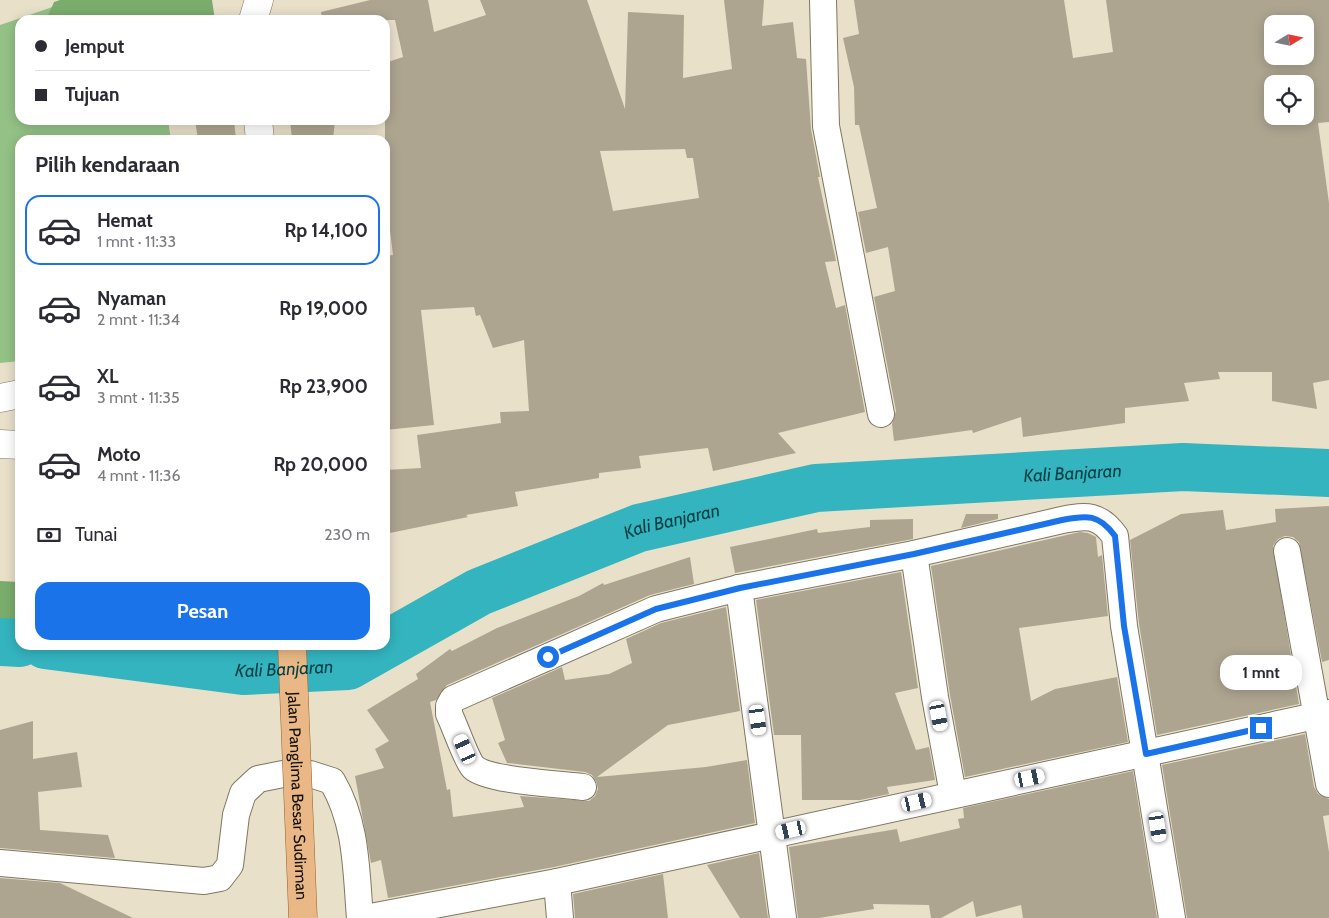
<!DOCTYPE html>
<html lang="id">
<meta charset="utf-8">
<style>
:root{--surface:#fff;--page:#f7f7f7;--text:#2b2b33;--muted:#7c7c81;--line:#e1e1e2;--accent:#1a73e8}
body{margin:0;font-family:Cabin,sans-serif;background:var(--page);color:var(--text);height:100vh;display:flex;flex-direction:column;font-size:19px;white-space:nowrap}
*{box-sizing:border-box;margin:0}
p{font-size:16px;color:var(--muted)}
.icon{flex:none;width:28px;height:28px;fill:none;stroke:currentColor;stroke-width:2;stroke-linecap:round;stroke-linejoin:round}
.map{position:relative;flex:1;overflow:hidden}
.sheet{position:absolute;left:15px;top:135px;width:375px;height:515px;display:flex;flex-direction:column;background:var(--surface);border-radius:15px;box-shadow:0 2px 12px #0003}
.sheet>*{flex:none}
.guide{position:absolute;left:15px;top:15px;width:375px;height:110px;border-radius:15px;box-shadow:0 2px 12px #0003;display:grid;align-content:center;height:110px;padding:0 20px;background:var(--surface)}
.needle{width:32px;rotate:80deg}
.controls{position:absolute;left:1264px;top:15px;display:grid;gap:10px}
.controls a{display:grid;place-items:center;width:50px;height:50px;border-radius:10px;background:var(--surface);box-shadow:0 2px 12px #0003;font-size:25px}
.end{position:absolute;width:22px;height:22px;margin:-11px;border:6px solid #1a73e8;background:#fff;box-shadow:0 0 0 2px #fff}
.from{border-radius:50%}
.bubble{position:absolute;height:35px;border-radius:15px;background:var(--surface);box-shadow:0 2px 12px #0003;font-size:16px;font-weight:800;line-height:35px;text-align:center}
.car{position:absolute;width:15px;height:30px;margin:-15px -8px;border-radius:6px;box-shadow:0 0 4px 1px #0007;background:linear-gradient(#fff 24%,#345 0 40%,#fff 0 76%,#345 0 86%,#fff 0)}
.guide b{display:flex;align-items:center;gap:18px;height:48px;font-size:19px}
.guide b+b{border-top:1px solid var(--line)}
.guide i{width:12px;height:12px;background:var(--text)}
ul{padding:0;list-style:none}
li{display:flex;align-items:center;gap:15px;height:70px;margin:0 10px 8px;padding:0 10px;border:2px solid transparent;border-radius:15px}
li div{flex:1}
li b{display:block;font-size:19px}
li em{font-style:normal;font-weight:800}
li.current{border-color:var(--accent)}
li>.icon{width:45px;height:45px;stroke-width:1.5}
h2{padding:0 20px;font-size:22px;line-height:60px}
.pay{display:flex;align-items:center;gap:12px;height:55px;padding:0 20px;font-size:19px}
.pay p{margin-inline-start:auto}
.button{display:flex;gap:10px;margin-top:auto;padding:10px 20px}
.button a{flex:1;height:58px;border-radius:15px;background:var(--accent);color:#fff;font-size:20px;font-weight:800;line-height:58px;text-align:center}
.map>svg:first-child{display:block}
</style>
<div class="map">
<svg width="1329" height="918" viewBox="0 0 1329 918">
<rect width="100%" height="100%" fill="#e9e0ca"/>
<path fill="#94c286" d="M73,0L150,20H20V120H168L171,140H20V361L0,363V25Z"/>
<g fill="#7aad6b">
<path d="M60,0H212L215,20H46L54,2Z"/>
<path d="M0,581L20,582V643L0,642Z"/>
<path d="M45,645H247L243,671Z"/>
</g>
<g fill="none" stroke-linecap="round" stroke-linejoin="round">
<g stroke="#33b4bf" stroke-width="48">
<path d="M0,642L20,643"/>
<path id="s1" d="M45,645L243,671L348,666L479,592L639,528L816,488L1183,467L1329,473"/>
</g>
</g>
<g fill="#ada590" fill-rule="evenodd">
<path d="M370,0H428L434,32L486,15L480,0H587L625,109L628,12L684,15L683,78L732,69L724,0H764L762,26L793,22L797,58L806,59L811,129L820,177H818L836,261L825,262L836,308L845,305L865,412L778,433L796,453L713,471L708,448L639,456L641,468L599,473V478L515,492L518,506L466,515L468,517L385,534V470L421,468L417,435L501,423L500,412L529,411L524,340L493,348L480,315L476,316L474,307L421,310L434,425L385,430V256L393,255L387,206H385V63L403,57L395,20H322L321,12ZM685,149L687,158H693L699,198L613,211L600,151Z"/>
<path d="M854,0H1064L1073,58L1113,52L1106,0H1329V122L1318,123L1329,203V380L1313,383L1317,409L1272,401V372H1218L1220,379L1184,383L1189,401L1125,408V423L1023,437L1021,417L973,433L972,430L894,441L892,424L896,411L874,297L895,291L888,247L866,253L858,212L877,208L859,125H855L854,87L843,38L859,34ZM1272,24H1305V56H1272ZM1272,84H1305V116H1272Z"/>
<path d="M195,120H234L236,140H198Z"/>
<path d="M290,120H335L333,140H292Z"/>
<path d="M1329,506V660L1322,662L1299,542L1293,537L1285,536L1278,539L1273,546L1299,704L1157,735L1139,624L1130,540L1181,514L1223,510L1226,530L1276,522L1275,509Z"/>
<path d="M966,514H998V519L961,528Z"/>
<path d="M913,519V539L735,573L730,547L817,529L818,533L870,527V520Z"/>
<path d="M1080,532L1088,533L1096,537L1098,557L1102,555L1108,616L1019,628L1031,701L1055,689L1117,677L1128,742L965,777L950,695L931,566Z"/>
<path d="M690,557L694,584L650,595L447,685L436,700L430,702L447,790L450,789L453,817L524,807L520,796L589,801L595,796L598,789L596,781L592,775L585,772L507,763L498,743L505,740L492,698L562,667L565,680L609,674L632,663L626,639L661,623L726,607L740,711L668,725L597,777L706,767L747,760L755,823L554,867L388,898L381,860L371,863L355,776L384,768L375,749L389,741L367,710L418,679L416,674L450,649L452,651L497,628L579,596L603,583L604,585Z"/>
<path d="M901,572L918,688L895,693L916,750L929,747L935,780L887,787L889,794L860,800H802L801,735H774L756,600Z"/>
<path d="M33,721V759L77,752L82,787L38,792L40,830L108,835L115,858L0,848V730Z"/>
<path d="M1305,734L1314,787L1318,794L1329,799V815L1323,816L1329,852V918H1187L1162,765Z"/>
<path d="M1133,771L1157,918H1023L1021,905L976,917L973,901L941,918H931L929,905L873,904L874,909L819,918H798L789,847L897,829L900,842L960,828L958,819L964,818L963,808Z"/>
<path d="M759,853L768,918H740L707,865Z"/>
<path d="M663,874L668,918H575L573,894Z"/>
<path d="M0,878L60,883L133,918H0Z"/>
</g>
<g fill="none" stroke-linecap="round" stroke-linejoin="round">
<g stroke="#7f7763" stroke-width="28">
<g id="minor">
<path d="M823,0L826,126L881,414"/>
<path d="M1287,551L1329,784"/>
<path d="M914,554L935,697L953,794"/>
<path d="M739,588L783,918"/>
<path d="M583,787C561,784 487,781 473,767C466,759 455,726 449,714V706L453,699L656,609L739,588L914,554L1062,520C1087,515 1099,514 1115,536L1124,626L1172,918"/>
<path d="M0,863L204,881L220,878L230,865L236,815L243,793L258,779L283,774H310L332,781C357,823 356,870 360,918"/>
<path d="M557,882L560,918"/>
<path d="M365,918L557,882L1329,713"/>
</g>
</g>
<g stroke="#7f7763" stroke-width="29">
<g id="secondary">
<path d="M253,20L259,0"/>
<path d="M258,120L260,140"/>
<path d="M0,398L20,394"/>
<path d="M0,444L20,445"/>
</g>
</g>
<use href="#minor" stroke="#fff" stroke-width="26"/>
<use href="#secondary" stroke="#fff" stroke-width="28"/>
<g stroke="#955e26" stroke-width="29" stroke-linecap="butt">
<g id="primary-bridge">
<path id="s2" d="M292,645L303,918"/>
</g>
</g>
<use href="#primary-bridge" stroke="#e9b886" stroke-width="28"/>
</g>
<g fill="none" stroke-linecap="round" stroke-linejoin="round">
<path stroke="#1a73e8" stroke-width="6" d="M548,657L656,609L740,588L914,554L1062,520C1087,515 1099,514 1115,536L1124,626L1146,754L1261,728"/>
</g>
<g text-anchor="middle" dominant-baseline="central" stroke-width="4.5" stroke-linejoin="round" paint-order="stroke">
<g font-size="16" fill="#120f07" stroke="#f6eed6">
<text stroke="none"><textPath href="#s2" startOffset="151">Jalan Panglima Besar Sudirman</textPath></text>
</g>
<g font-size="18" font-style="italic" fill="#054045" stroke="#f6eed6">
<text stroke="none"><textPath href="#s1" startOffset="1066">Kali Banjaran</textPath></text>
<text stroke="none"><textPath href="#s1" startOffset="661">Kali Banjaran</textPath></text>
<text stroke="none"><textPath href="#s1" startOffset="241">Kali Banjaran</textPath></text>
</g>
</g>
</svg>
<div class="controls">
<a><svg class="needle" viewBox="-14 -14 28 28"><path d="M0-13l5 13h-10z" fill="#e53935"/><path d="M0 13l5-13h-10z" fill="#7c7c81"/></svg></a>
<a><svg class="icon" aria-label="locate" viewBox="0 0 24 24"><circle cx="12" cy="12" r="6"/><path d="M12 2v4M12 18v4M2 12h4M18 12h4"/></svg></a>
</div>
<i class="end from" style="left:548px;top:657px"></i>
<i class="end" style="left:1261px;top:728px"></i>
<div class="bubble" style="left:1220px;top:655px;width:82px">1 mnt</div>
<i class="car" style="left:939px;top:716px;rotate:169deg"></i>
<i class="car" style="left:758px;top:720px;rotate:172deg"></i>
<i class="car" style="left:465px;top:749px;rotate:336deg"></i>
<i class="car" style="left:1030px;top:778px;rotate:78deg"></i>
<i class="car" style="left:917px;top:802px;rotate:77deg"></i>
<i class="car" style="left:1158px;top:827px;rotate:171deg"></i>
<i class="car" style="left:791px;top:830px;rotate:257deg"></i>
<div class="guide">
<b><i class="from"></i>Jemput</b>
<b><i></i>Tujuan</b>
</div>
<section class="sheet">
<h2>Pilih kendaraan</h2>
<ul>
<li class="current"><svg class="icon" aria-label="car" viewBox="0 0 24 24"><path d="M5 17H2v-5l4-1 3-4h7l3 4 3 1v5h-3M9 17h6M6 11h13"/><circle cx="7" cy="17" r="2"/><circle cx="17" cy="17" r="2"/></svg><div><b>Hemat</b><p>1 mnt · 11:33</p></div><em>Rp 14,100</em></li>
<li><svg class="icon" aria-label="car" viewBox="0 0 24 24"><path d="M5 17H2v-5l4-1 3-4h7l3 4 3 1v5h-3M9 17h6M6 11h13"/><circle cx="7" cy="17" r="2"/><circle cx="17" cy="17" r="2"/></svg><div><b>Nyaman</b><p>2 mnt · 11:34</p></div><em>Rp 19,000</em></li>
<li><svg class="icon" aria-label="car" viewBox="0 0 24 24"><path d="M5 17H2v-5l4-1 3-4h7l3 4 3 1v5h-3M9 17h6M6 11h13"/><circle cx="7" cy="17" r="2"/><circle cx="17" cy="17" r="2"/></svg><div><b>XL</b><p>3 mnt · 11:35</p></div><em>Rp 23,900</em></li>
<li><svg class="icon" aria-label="car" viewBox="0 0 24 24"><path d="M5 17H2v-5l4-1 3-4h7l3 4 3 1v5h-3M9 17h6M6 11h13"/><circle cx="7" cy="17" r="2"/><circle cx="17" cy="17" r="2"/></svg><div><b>Moto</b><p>4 mnt · 11:36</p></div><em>Rp 20,000</em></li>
</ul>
<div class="pay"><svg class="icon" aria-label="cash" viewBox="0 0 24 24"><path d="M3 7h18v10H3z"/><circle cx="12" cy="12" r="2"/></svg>Tunai<p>230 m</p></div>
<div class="button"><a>Pesan</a></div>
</section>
</div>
